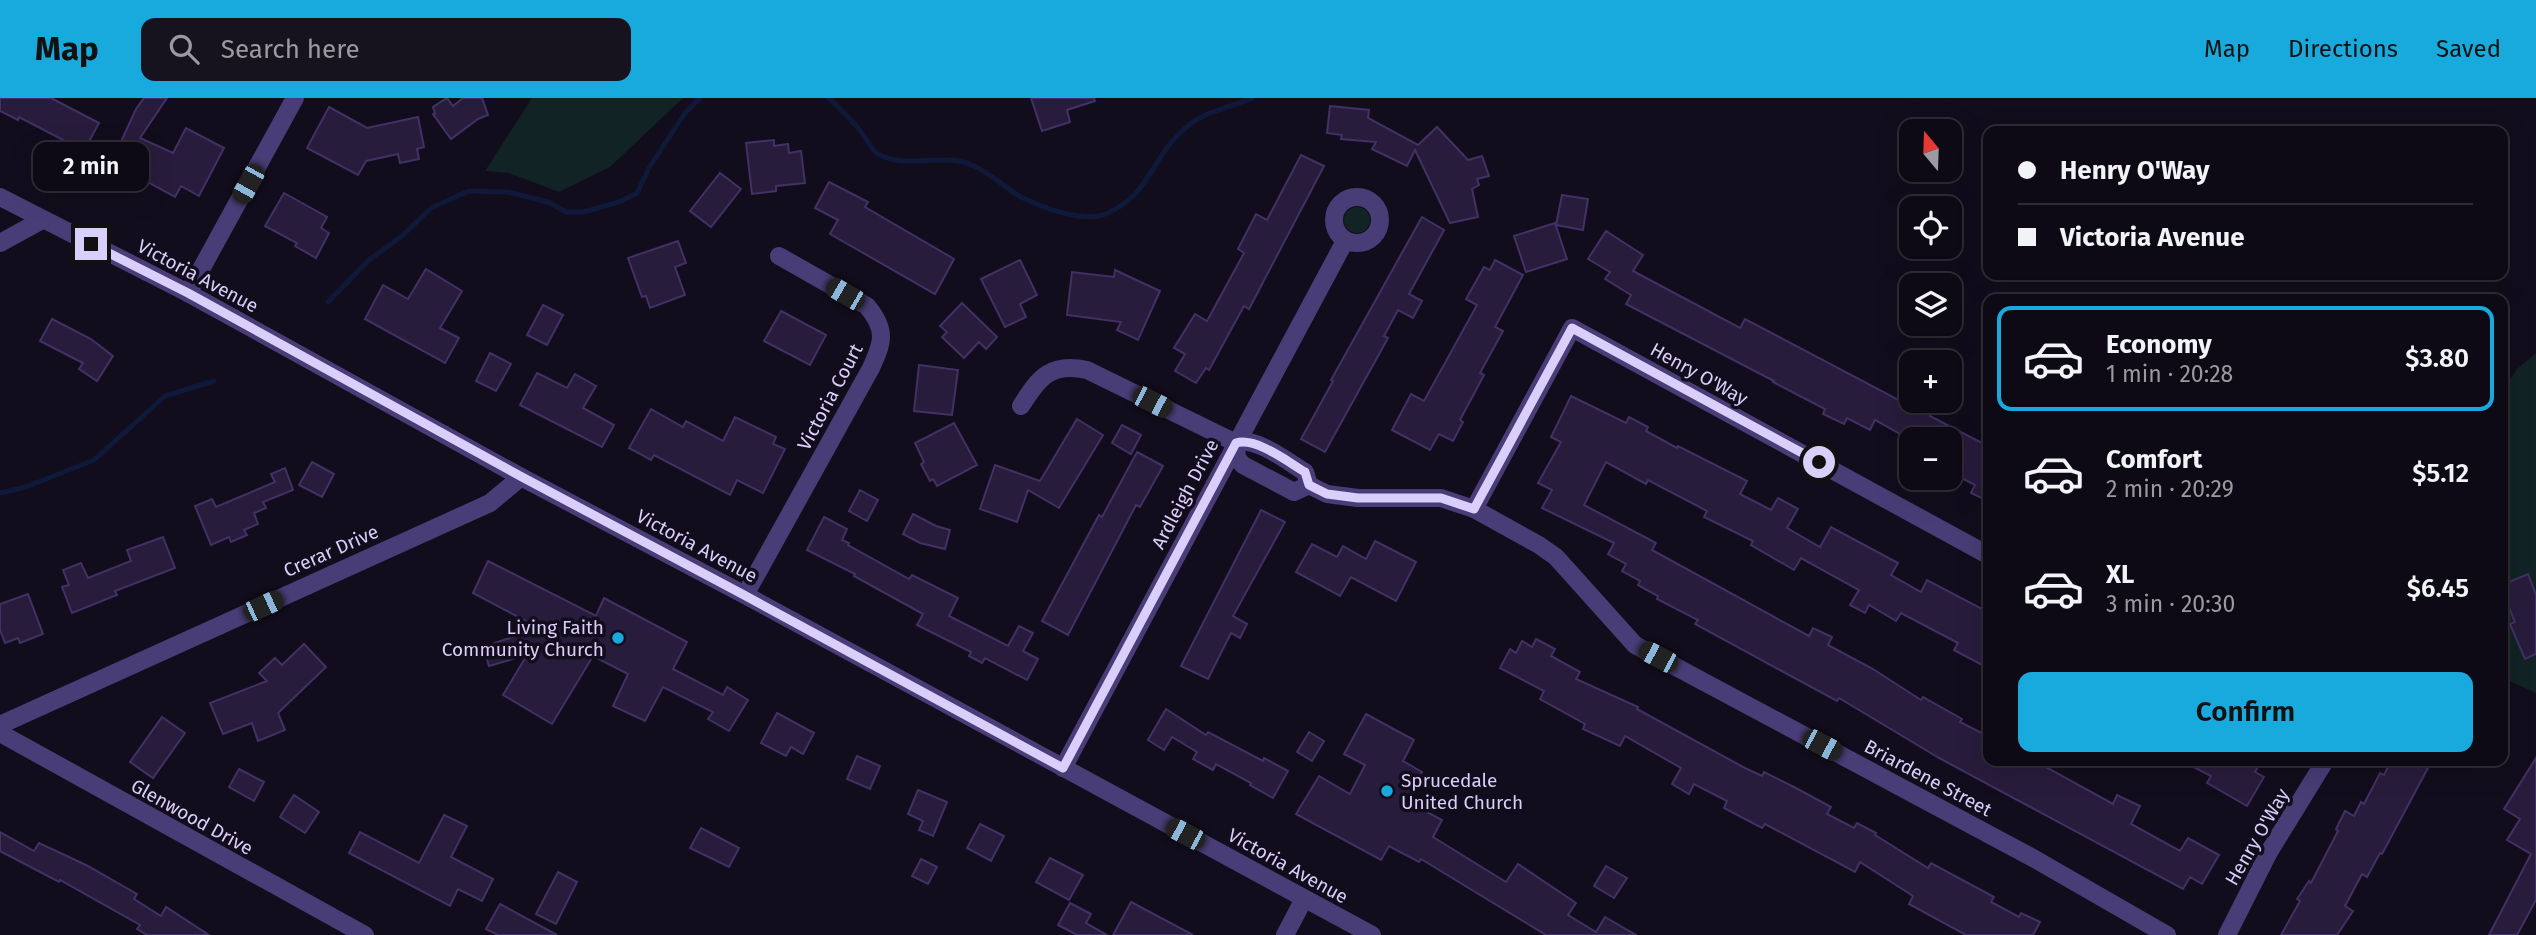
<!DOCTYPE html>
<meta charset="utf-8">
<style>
:root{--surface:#0e0a15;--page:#17131e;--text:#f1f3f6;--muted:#9b9aa0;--line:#2e2b34;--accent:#18aadc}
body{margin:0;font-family:"Fira Sans",sans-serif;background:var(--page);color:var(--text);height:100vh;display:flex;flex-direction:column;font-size:26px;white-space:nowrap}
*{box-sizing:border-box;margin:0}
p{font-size:23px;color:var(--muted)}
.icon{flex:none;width:38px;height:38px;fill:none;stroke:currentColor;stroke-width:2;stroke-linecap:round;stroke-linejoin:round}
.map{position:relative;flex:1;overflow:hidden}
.details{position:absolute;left:1983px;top:196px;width:525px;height:472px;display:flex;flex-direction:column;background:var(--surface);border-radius:14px;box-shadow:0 7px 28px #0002,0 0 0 2px var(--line)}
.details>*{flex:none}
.hud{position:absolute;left:1983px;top:28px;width:525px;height:154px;border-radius:14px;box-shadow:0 7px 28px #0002,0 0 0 2px var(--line);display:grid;align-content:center;height:154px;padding:0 35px;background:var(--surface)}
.needle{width:46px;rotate:341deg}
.tools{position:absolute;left:1899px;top:21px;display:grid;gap:14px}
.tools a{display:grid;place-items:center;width:63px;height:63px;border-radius:14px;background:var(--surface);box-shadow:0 7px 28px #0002,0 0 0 2px var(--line);font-size:35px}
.end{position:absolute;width:32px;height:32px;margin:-16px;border:9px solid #dacefa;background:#111;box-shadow:0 0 0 4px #111}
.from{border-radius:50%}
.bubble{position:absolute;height:49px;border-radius:14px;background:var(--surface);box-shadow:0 7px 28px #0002,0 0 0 2px var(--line);font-size:23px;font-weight:600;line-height:49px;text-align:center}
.car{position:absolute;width:21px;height:42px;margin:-21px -10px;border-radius:9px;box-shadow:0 0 5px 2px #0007;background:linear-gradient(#222 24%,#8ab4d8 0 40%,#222 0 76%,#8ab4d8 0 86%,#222 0)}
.hud b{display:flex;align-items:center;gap:24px;height:66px;font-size:26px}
.hud b+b{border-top:2px solid var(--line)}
.hud i{width:18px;height:18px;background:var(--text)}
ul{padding:12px 0 0;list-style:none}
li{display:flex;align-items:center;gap:21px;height:105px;margin:0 14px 10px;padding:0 21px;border:4px solid transparent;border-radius:14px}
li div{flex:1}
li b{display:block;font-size:26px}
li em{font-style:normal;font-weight:600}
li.active{border-color:var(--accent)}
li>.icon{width:63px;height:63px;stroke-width:1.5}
.button{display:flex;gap:14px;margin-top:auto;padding:14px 35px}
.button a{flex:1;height:80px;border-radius:14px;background:var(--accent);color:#111;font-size:28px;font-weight:600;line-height:80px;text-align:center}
header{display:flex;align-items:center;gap:42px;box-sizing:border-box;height:98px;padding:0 35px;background:var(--accent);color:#111}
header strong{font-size:33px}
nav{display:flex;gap:38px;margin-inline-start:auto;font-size:24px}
.search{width:490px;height:63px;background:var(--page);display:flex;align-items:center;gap:18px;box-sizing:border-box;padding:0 24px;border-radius:14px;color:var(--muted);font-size:26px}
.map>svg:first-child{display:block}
</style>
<header>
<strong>Map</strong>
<div class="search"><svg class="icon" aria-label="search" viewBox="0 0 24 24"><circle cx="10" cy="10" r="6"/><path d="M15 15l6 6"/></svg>Search here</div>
<nav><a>Map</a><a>Directions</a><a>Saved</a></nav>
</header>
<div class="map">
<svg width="2536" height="837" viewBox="0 0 2536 837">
<rect width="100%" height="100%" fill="#120d1c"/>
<g fill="#112325">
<path d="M532,0H683L610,69L559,94L509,75L485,73Z"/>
<circle cx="1357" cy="122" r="13"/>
<path d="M2536,255V595L2503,580V292L2517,271Z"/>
</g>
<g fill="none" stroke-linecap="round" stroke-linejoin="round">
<g stroke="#0f1939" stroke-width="5">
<path d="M829,0C840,11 852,22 862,35C867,42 871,51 878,56C908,72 941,54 972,67C990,74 1004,90 1021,99C1043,110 1085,126 1108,115C1150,96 1150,63 1181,34C1204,12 1225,12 1252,0"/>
<path d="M328,204L369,162L402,138L431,110L469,93L508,94L548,104L566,114H584L619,104L637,95L649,70L685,15L700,0"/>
<path d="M0,395L26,389L94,362L165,298L214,283"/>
</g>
</g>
<g fill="#271c3b" stroke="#433064" stroke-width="2">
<path d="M0,0H51L99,25L84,53L19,19L18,22L0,13Z"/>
<path d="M144,0H167L140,40L173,55L186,30L224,50L199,98L181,88L175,99L133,76L128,87L106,76L136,11Z"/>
<path d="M447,0L453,8L463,0H482L488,17L478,21L451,41L433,16L435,15L433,9Z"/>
<path d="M1031,0H1094L1095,3L1067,12L1070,24L1042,33Z"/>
<path d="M1330,8L1369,12L1368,20L1418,47L1437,29L1468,62L1482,58L1489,78L1477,81L1479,87L1472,91L1478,119L1450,125L1415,52L1407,68L1372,51L1376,44L1341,41L1342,37L1327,35Z"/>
<path d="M329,9L367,30L418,19L424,49L417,51L419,61L400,65L398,56L366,63L358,77L307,50Z"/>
<path d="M774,42V48L788,46L789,55L801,53L805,85L776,88V93L752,96L746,45Z"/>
<path d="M1301,57L1324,68L1249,211L1244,208L1209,272L1206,270L1196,285L1175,273L1185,256L1174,250L1195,216L1207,223L1244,155L1238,151L1256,116L1267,122Z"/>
<path d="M720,75L741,91L711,129L690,113Z"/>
<path d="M829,84L868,104L865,109L954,161L935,196L830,136L838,122L815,110Z"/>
<path d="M284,95L327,119L321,130L329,135L316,160L295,148L297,145L265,128Z"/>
<path d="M1562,97L1588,101L1583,132L1556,127Z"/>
<path d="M1422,119L1444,132L1409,196L1422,203L1413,220L1398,212L1384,238L1388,240L1325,354L1301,341L1333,283L1331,282Z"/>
<path d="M1555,125L1567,161L1526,174L1514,138Z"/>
<path d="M1606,133L1643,157L1633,173L1740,230L1745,221L1906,306L1910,298L1911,303H1918L1934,311L1930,318L1988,348V403L1971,395L1975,387L1950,374V341H1909L1875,322L1870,332L1847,320L1844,326L1823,316L1825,311L1773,284L1774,283L1626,206L1631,197L1605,181L1610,174L1588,161Z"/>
<path d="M678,143L686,165L675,169L685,197L650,210L646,198L642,199L628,160Z"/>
<path d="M1020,162L1037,197L1020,206L1026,219L1005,229L981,181Z"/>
<path d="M1495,162L1523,177L1495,229L1503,233L1480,275L1484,277L1460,322L1463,324L1453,343L1439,336L1430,352L1392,332L1411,296L1424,303L1477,207L1466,201L1484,169L1490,172Z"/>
<path d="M426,171L462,193L440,230L459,240L445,265L365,221L383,187L408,201Z"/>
<path d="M1115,172L1160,193L1138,242L1117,232L1121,224L1067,217L1072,174L1114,179Z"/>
<path d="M962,205L997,239L986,251L979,244L964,260L942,239L947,234L940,228Z"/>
<path d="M543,207L563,217L547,247L527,237Z"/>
<path d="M781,213L826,237L810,267L764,243Z"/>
<path d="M52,221L91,241L113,258L97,283L79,271L83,265L40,243Z"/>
<path d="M490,255L511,266L496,293L476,283Z"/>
<path d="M919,267L958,272L952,317L914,313Z"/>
<path d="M537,275L567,290L575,276L596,288L583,310L614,327L602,349L520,307Z"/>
<path d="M1571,298L1626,325L1629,319L1648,329L1646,333L1677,350L1678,348L1747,383L1740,396L1771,412L1778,400L1798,411L1787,430L1820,449L1831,429L1898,465L1891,477L1921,494L1927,482L1988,514V570L1954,552L1958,545L1901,515L1896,523L1869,507L1865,515L1850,507L1859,492L1801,460L1794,472L1751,447L1753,443L1704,419L1707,413L1648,382L1646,386L1606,364L1584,407L1656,445L1652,452L1809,538L1813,530L1832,539L1828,547L1873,571L1921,602L1923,599L1962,621L1960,624L1988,638V663H2035L2113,706L2117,697L2140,708L2131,726L2180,753L2188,740L2219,757L2202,786L2190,779L2183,791L1939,660L1839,600L1837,603L1695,526L1698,522L1657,501L1658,498L1638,487L1640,483L1622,473L1626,466L1608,456L1614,445L1542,410L1552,392L1538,385L1561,344L1551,339Z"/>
<path d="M651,311L683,329L686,323L723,343L735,319L776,339L773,346L785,351L763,395L737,382L730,397L654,357L651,362L629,350Z"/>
<path d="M1077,321L1103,337L1059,410L1028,392L1017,424L980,411L995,367L1040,383Z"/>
<path d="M954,325L977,367L937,388L933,381L930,383L921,366L924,364L915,345Z"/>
<path d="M1122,327L1141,337L1131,356L1112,345Z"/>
<path d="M1137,354L1163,368L1140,409L1136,407L1068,537L1042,523L1099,417L1102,419Z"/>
<path d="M312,364L334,376L322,399L299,387Z"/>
<path d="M285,370L293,392L263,404L266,410L254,415L258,426L244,432L247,437L231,444L229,439L211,447L195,408L212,401L216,409L275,384L271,376Z"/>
<path d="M860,392L878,402L867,423L849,413Z"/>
<path d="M1261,412L1285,424L1233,518L1247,526L1240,540L1231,535L1208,581L1181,568Z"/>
<path d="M913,416L936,428L950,432L945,451L920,445L903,436Z"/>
<path d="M824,419L847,431L842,442L849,445L848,447L909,481L912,477L958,500L949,518L1008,548L1019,528L1033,535L1023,553L1038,561L1027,582L985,560L982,565L969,558L971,554L917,527L923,516L854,478L855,476L807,452Z"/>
<path d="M163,439L175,470L115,493L117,497L72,515L62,489L69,487L63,472L81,465L88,480L131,463L127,452Z"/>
<path d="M1375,443L1416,464L1396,503L1351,479L1340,498L1296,474L1312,446L1337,459L1343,448L1366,461Z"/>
<path d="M488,463L596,518L604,500L687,544L673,571L723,597L727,589L748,602L729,633L708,621L713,614L663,589L645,623L613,608L628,576L593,558L552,626L503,597L527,557L489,568L483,549L539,530L473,495Z"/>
<path d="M2528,476L2536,497V556L2525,561L2510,526L2515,524L2502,493V487Z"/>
<path d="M28,496L43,536L20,545L18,540L5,545L0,532V506Z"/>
<path d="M1536,541L1555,551L1551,558L1580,574L1576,581L1638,609L1637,611L1745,670L1762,678L1764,674L1794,689L1831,709L1827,716L1854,730L1857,725L1876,735L1875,737L1928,770L1931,765L1994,799L1991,804L2019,819L2021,815L2040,824L2033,837H1966L1909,806L1913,798L1860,764L1855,774L1765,726L1762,730L1724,710L1727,703L1694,686L1689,696L1672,686L1681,670L1625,638L1620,648L1583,631L1585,626L1540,601L1544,593L1500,570L1510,551L1516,555L1522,543L1532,549Z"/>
<path d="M304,546L326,569L278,615L285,632L258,643L252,625L223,636L210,605L267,583L259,575L275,560L282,567Z"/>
<path d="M1166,611L1206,637L1208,634L1263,663L1264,660L1288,673L1273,700L1250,687L1251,685L1216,666L1213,672L1193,661L1197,654L1172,639L1164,652L1148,642Z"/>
<path d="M777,615L814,635L803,656L791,649L786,658L761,645Z"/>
<path d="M1366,616L1414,642L1403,663L1422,674L1406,703L1442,722L1433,739L1506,784L1518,766L1576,805L1568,817L1596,834L1605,819L1636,837H1546L1421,761L1419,764L1389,748L1381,762L1296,716L1319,678L1350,696L1365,667L1344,656Z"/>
<path d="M162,619L185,635L153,680L130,664Z"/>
<path d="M1309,634L1324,643L1312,663L1297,654Z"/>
<path d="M857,658L880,668L870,691L847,681Z"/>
<path d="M2536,660V802L2517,837H2489L2531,756L2507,742L2520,721L2504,711Z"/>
<path d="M2182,663H2249L2258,669L2255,674L2264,679L2247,708L2207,685L2211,678Z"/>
<path d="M2391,663H2421L2429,668L2382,756L2380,755L2367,779L2362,776L2345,808L2353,813L2337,837H2281L2300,803L2297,801L2309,783L2311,785L2338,733L2336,731L2345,713L2354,718L2361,704L2364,706L2380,675L2384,677Z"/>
<path d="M239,671L264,684L254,703L229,689Z"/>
<path d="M918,692L947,704L933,738L919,732L923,723L908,716Z"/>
<path d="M294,697L319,714L305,735L280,719Z"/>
<path d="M444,717L467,728L451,759L493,781L482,803L458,791L450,808L349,755L360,734L419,765Z"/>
<path d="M980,726L1004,738L991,763L967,750Z"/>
<path d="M701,730L739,750L729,769L690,750Z"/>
<path d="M0,734L34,753L39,745L86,767L137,796L134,801L161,818L166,809L209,837H147L137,831L140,827L60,782L59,784L0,753Z"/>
<path d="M1050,760L1083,777L1069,802L1036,784Z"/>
<path d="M921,761L937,769L928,786L912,778Z"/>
<path d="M1606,768L1627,780L1614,800L1594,788Z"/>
<path d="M558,774L577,784L556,826L536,816Z"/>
<path d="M1131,804L1193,837H1113Z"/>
<path d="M1070,805L1091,816L1086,825L1107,837H1077L1058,827Z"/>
<path d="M500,806L557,837H498L486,831Z"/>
</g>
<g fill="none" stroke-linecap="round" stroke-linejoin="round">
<g stroke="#483d76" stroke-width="18">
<path d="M0,99L188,195L521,379L745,497L1372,837"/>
<circle cx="1357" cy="122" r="23"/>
<path d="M0,145L42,122"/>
<path d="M188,195L295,0"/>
<path d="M1021,308C1039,279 1051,264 1087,272L1236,345"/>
<path d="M1236,345L1237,360L1243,367L1294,394L1309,387"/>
<path d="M1236,345C1256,338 1288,364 1305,374L1309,387"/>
<path d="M1309,387L1327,396L1358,400H1441L1474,411L1539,447L1556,459L1635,547L2033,760L2167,837"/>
<path d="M1474,411L1572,230L1988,457"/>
<path d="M745,497L871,270C883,244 887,232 867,208L779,158"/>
<path d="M0,627L490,405L521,379"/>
<path d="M0,635L365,837"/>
<path d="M1063,670L1345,143"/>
<path d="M1285,837L1304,801"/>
<path d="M2227,837L2269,754L2325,663"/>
</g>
</g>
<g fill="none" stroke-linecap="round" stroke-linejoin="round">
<path stroke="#dacefa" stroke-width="9" d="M91,146L188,195L522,379L744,497L1063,670L1236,345C1256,339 1288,364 1305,374L1309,387L1327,396L1358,400H1441L1474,411L1572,230L1819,364"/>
</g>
<g fill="#18aadc" stroke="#120d1c" stroke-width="2.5">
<circle cx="618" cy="540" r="7"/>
<circle cx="1387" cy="693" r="7"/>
</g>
<g text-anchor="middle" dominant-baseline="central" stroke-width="7" stroke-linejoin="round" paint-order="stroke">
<g font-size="19" fill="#dacefa" stroke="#120d1c">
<text transform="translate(198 178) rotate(28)">Victoria Avenue</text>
<text transform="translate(1699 276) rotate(29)">Henry O'Way</text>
<text transform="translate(830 299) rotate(-62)">Victoria Court</text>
<text transform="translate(1185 396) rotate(-62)">Ardleigh Drive</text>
<text transform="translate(697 448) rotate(28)">Victoria Avenue</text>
<text transform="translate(331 453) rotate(-24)">Crerar Drive</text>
<text transform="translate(1928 680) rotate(28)">Briardene Street</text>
<text transform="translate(192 719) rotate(29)">Glenwood Drive</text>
<text transform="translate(2257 739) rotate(-60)">Henry O'Way</text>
<text transform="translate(1288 768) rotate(29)">Victoria Avenue</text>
</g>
<g font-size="19" fill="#dacefa" stroke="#120d1c" text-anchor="end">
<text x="604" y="529">Living Faith<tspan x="604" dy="22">Community Church</tspan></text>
<text x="1401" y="682" text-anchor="start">Sprucedale<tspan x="1401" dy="22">United Church</tspan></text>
</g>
</g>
</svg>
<div class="tools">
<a><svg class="needle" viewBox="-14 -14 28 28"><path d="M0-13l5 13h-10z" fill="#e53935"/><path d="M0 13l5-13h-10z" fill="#9b9aa0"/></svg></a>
<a><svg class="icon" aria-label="locate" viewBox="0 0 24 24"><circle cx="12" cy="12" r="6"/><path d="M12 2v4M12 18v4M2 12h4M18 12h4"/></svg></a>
<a><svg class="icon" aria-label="layers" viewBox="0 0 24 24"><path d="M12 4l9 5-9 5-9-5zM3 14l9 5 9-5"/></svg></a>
<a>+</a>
<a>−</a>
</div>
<i class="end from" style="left:1819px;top:364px"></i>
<i class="end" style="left:91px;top:146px"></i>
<div class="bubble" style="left:33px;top:44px;width:116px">2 min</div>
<i class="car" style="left:248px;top:86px;rotate:209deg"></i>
<i class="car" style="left:845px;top:196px;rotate:300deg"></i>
<i class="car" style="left:1152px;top:304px;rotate:117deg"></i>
<i class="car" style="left:263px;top:508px;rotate:65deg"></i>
<i class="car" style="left:1658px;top:559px;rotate:298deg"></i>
<i class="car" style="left:1822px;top:647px;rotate:118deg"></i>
<i class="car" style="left:1185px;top:736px;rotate:298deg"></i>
<div class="hud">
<b><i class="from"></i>Henry O'Way</b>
<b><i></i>Victoria Avenue</b>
</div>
<section class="details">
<ul>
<li class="active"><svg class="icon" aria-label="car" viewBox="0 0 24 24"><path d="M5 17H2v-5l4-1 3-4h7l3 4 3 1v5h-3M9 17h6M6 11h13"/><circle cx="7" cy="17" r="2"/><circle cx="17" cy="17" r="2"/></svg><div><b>Economy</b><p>1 min · 20:28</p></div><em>$3.80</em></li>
<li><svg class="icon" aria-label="car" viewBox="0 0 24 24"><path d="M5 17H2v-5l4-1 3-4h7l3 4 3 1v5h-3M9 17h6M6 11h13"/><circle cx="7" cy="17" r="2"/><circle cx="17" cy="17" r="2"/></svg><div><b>Comfort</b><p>2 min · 20:29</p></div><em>$5.12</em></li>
<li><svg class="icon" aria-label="car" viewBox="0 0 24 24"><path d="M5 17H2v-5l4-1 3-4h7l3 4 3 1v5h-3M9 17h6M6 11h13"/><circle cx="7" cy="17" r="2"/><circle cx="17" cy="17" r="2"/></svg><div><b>XL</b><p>3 min · 20:30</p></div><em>$6.45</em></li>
</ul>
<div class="button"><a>Confirm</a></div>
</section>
</div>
